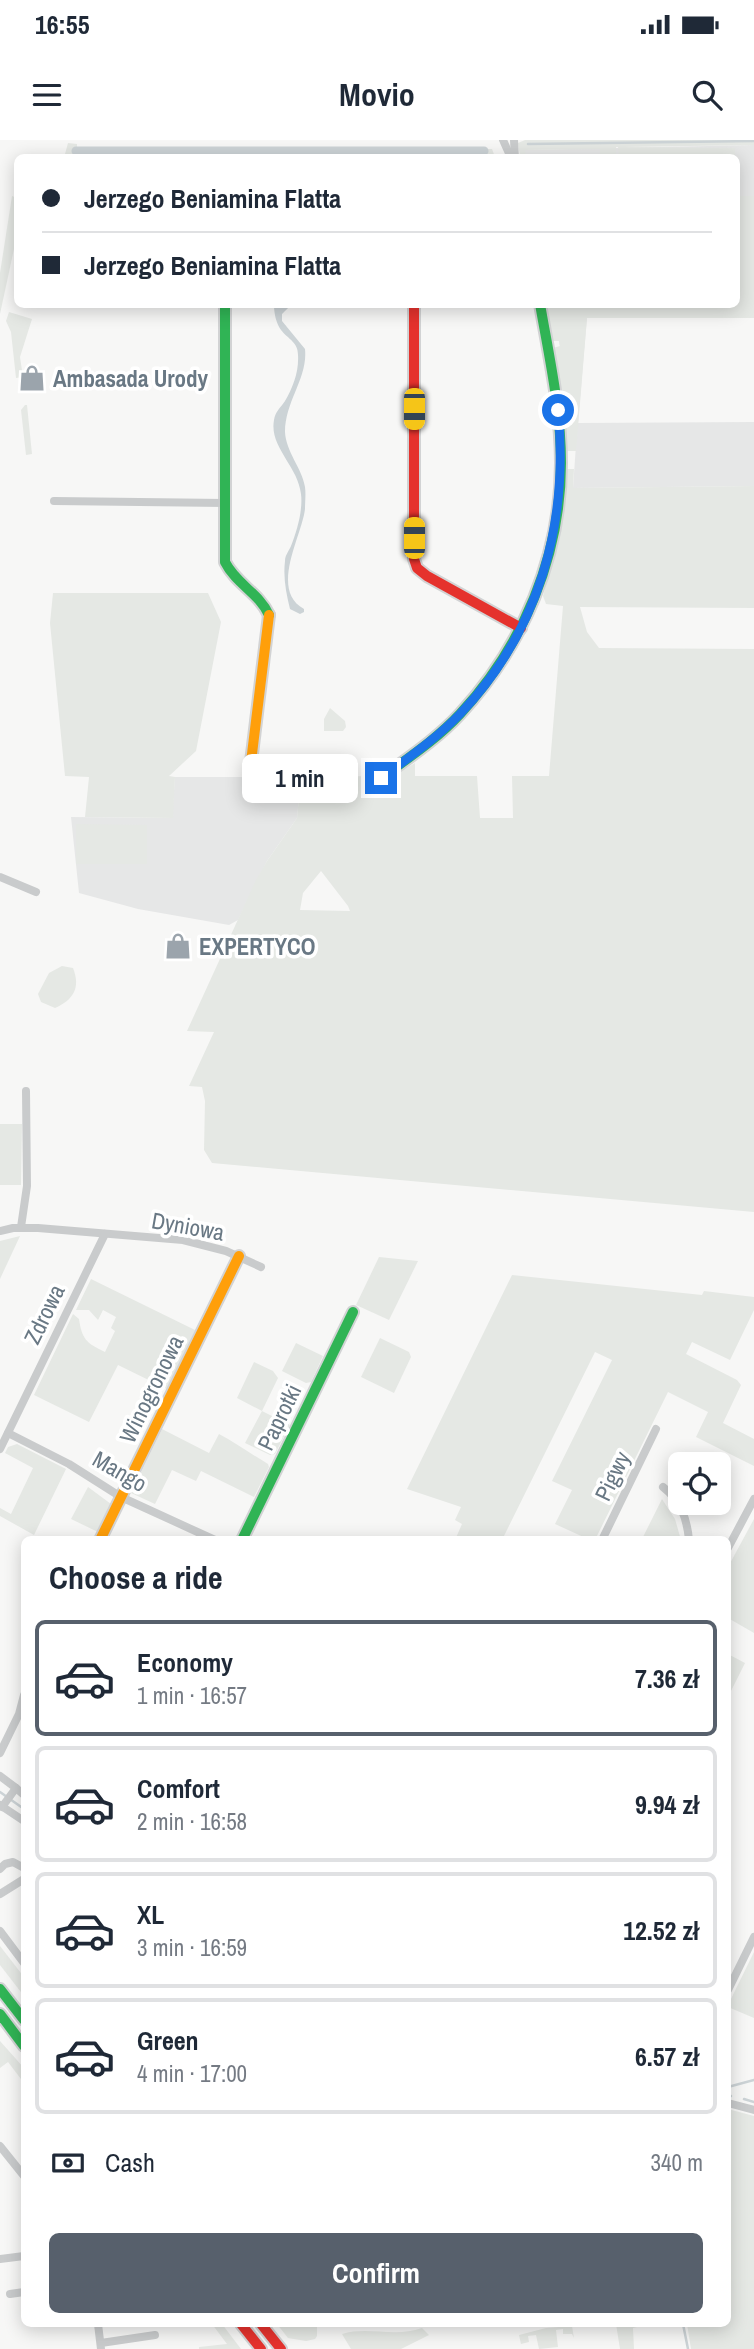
<!DOCTYPE html>
<meta charset="utf-8">
<style>
:root{--surface:#fff;--page:#f6f6f7;--text:#1f2937;--muted:#747a83;--line:#e0e1e3;--accent:#57606c}
body{margin:0;font-family:"Archivo Narrow",sans-serif;background:var(--page);color:var(--text);height:100vh;display:flex;flex-direction:column;font-size:26px;white-space:nowrap}
*{box-sizing:border-box;margin:0}
p{font-size:23px;color:var(--muted)}
.icon{flex:none;width:38px;height:38px;fill:none;stroke:currentColor;stroke-width:2;stroke-linecap:round;stroke-linejoin:round}
.map{position:relative;flex:1;overflow:hidden}
.drawer{position:absolute;left:21px;top:1396px;width:710px;height:791px;display:flex;flex-direction:column;background:var(--surface);border-radius:10px;box-shadow:0 4px 18px #0003}
.drawer>*{flex:none}
.banner{position:absolute;left:14px;top:14px;width:726px;height:154px;border-radius:10px;box-shadow:0 4px 18px #0003;display:grid;align-content:center;height:154px;padding:0 28px;background:var(--surface)}
.tools{position:absolute;left:668px;top:1312px;display:grid;gap:14px}
.tools a{display:grid;place-items:center;width:63px;height:63px;border-radius:10px;background:var(--surface);box-shadow:0 4px 18px #0003;font-size:35px}
.end{position:absolute;width:32px;height:32px;margin:-16px;border:9px solid #1a73e8;background:#fff;box-shadow:0 0 0 4px #fff}
.from{border-radius:50%}
.bubble{position:absolute;height:49px;border-radius:10px;background:var(--surface);box-shadow:0 4px 18px #0003;font-size:23px;font-weight:800;line-height:49px;text-align:center}
.car{position:absolute;width:21px;height:42px;margin:-21px -10px;border-radius:9px;box-shadow:0 0 5px 2px #0007;background:linear-gradient(#f5c518 24%,#345 0 40%,#f5c518 0 76%,#345 0 86%,#f5c518 0)}
.banner b{display:flex;align-items:center;gap:24px;height:66px;font-size:26px}
.banner b+b{border-top:2px solid var(--line)}
.banner i{width:18px;height:18px;background:var(--text)}
ul{padding:0;list-style:none}
li{display:flex;align-items:center;gap:21px;height:116px;margin:0 14px 10px;padding:0 14px;border:4px solid var(--line);border-radius:10px}
li div{flex:1}
li b{display:block;font-size:26px}
li em{font-style:normal;font-weight:800}
li.on{border-color:var(--accent)}
li>.icon{width:63px;height:63px;stroke-width:1.5}
h2{padding:0 28px;font-size:32px;line-height:84px}
.pay{display:flex;align-items:center;gap:18px;height:77px;padding:0 28px;font-size:26px}
.pay p{margin-inline-start:auto}
.action{display:flex;gap:14px;margin-top:auto;padding:14px 28px}
.action a{flex:1;height:80px;border-radius:10px;background:var(--accent);color:#fff;font-size:28px;font-weight:800;line-height:80px;text-align:center}
.status{display:flex;justify-content:space-between;align-items:center;height:49px;padding:0 35px;background:var(--surface);direction:ltr}
.status svg{height:19px;fill:currentColor}
header{display:flex;justify-content:space-between;align-items:center;height:91px;padding:0 28px;background:var(--surface);font-size:32px;font-weight:800}
.map>svg:first-child{display:block}
</style>
<div class="status"><b>16:55</b><svg viewBox="0 0 49 12"><path d="M0 12V9h3v3zM5 12V6h3v6zM10 12V3h3v9zM15 12V0h3v12zM26 1h20v11H26zM47 4h2v5h-2z"/></svg></div>
<header><svg class="icon" aria-label="menu" viewBox="0 0 24 24"><path d="M4 6h16M4 12h16M4 18h16"/></svg>Movio<svg class="icon" aria-label="search" viewBox="0 0 24 24"><circle cx="10" cy="10" r="6"/><path d="M15 15l6 6"/></svg></header>
<div class="map">
<svg width="754" height="2209" viewBox="0 0 754 2209">
<rect width="100%" height="100%" fill="#f7f7f6"/>
<g fill="#e6e7e7">
<path d="M754,5V56H737V18H526L524,10Z"/>
<path d="M553,165H588L578,283L754,282V346L573,348L576,305Z"/>
<path d="M175,637H301L297,678L267,721L238,780L229,785L138,769L79,753L71,677L172,678Z"/>
</g>
<g fill="#e5e8e4" fill-rule="evenodd">
<path d="M525,0H754V5L623,7L735,8V18L619,17L618,7H616V17H600V9L525,10L526,17H520L518,3Z"/>
<path d="M68,3L77,4V15L477,16L486,13V9H492L495,17H63L68,15L65,14Z"/>
<path d="M12,56L17,58V95L0,174V133Z"/>
<path d="M737,56H754V178H587L576,311H566L563,272L553,208L560,206L559,201H551L545,165L737,164Z"/>
<path d="M9,172L32,179L20,217L23,237L16,238L11,192L6,181Z"/>
<path d="M25,265H27L32,314L26,315L21,270Z"/>
<path d="M566,329H574L573,348L754,346V468L580,467L587,492L599,508L754,509V1072L212,1023L204,1010L205,961L202,947L189,946L214,892L187,891L256,740L267,721L297,678L301,637L377,636L379,644L415,623V636H477L480,678H513L512,636H549L563,466L546,464L543,456L561,387ZM321,731L348,766L350,771L300,770L303,753Z"/>
<path d="M53,453H208L221,482L196,611L169,636L175,637L173,678L85,677L89,637L65,636L50,483Z"/>
<path d="M330,568L345,581L346,587L343,591H324V579Z"/>
<path d="M76,684L147,685V724H76Z"/>
<path d="M62,826L73,828C81,848 73,860 55,868L41,862L38,854L49,833Z"/>
<path d="M0,984H22L21,1045H0Z"/>
<path d="M20,1096L0,1139V1101Z"/>
<path d="M379,1117L418,1121L389,1180L356,1165Z"/>
<path d="M512,1135L702,1155L704,1151L754,1157V1170L730,1220L692,1202L686,1214L737,1240L741,1245L723,1283L754,1299V1326L696,1297L708,1272L668,1252L595,1400H590L555,1384L572,1350L552,1341L612,1220L595,1212L502,1400H455L462,1384L455,1380L461,1367L407,1349Z"/>
<path d="M91,1139L195,1190L167,1249L118,1225L89,1282L34,1255L73,1174L79,1179C82,1199 86,1203 105,1212L115,1191L111,1188L116,1177L103,1170L98,1180L89,1170H76Z"/>
<path d="M380,1198L409,1212L411,1217L394,1253L361,1237Z"/>
<path d="M296,1203L323,1216L311,1242L306,1243L282,1231Z"/>
<path d="M254,1222L273,1231L278,1238L262,1271L290,1285L275,1314L270,1315L245,1303L262,1271L237,1258Z"/>
<path d="M162,1289L209,1313L219,1294C236,1303 251,1314 268,1324L269,1327L254,1357L201,1331L196,1341L172,1330L155,1364L131,1353Z"/>
<path d="M17,1304L66,1329L34,1395L0,1376V1368L11,1374L33,1328L5,1313L8,1307Z"/>
<path d="M88,1347L111,1364L98,1392L71,1379Z"/>
<path d="M662,1359L675,1379L681,1400H648L643,1397Z"/>
<path d="M754,1379V1493L728,1478V1427Z"/>
<path d="M728,1514L745,1523L730,1553L728,1552Z"/>
<path d="M0,1806L24,1837V1856L0,1825Z"/>
<path d="M754,1812V1878L728,1867V1865Z"/>
<path d="M0,1901L24,1928V1943L8,1922L0,1928Z"/>
<path d="M728,1969L754,1976V2209H691L687,2184H728Z"/>
<path d="M212,2184H222L241,2209H199V2207L227,2204Z"/>
<path d="M277,2184H300L302,2186L317,2184V2196L315,2199L306,2201L288,2198Z"/>
<path d="M616,2184L637,2187L633,2188L634,2209H620Z"/>
<path d="M572,2186L574,2198L572,2194H563V2189L556,2190L558,2207L539,2209L536,2195L528,2196L529,2202L521,2204L519,2195L546,2188Z"/>
<path d="M422,2188L429,2195L401,2209H351L342,2194C368,2186 395,2198 422,2188Z"/>
</g>
<path fill="#ccd3d6" d="M274,165H291L282,174V181L305,209C308,238 285,261 285,292C286,312 302,328 305,347C306,354 305,362 305,369C302,396 269,450 304,469V472L300,474L290,469C286,453 283,437 285,421C285,415 289,411 291,406C297,391 303,370 301,354C298,326 269,307 274,280C275,272 281,267 285,261C293,247 299,232 298,215C298,202 289,200 281,190C276,183 274,173 274,165Z"/>
<g fill="none" stroke-linecap="round" stroke-linejoin="round">
<g stroke="#ccd3d6" stroke-width="2.5">
<path d="M528,4L754,1"/>
<path d="M0,1652L24,1669"/>
<path d="M728,1947L754,1940"/>
<path d="M728,1954L731,1956"/>
<path d="M744,1959L754,1962"/>
<path d="M683,2184L688,2209"/>
</g>
<path stroke="#ccd3d6" stroke-width="9" d="M76,11H484"/>
<g stroke="#d2d3d4" stroke-width="14">
<g id="fast">
<path d="M225,164V422C236,444 259,453 269,475"/>
<path d="M381,638C408,618 437,599 460,574C523,506 561,416 561,323C561,269 549,216 540,164"/>
<path d="M242,1400L353,1172"/>
<path d="M0,1849L24,1880"/>
<path d="M0,1874L24,1906"/>
</g>
</g>
<g stroke="#d2d3d4" stroke-width="14">
<g id="slow">
<path d="M251,622L269,475"/>
<path d="M100,1400L239,1116"/>
</g>
</g>
<g stroke="#d2d3d4" stroke-width="14">
<g id="jam">
<path d="M414,164V419L417,428L427,436L521,488"/>
<path d="M241,2184L261,2209"/>
<path d="M261,2184L281,2209"/>
</g>
</g>
<g stroke="#c9cbcc" stroke-width="8">
<path d="M503,0L511,18"/>
<path d="M514,0L515,18"/>
<path d="M54,361L225,363"/>
<path d="M0,737L36,752"/>
<path d="M21,1087L27,1046L26,951"/>
<path d="M0,1091L13,1088H38L183,1100L226,1111L261,1127"/>
<path d="M8,1293L69,1324L121,1357L215,1400"/>
<path d="M0,1309L105,1094"/>
<path d="M663,1347C681,1361 687,1379 689,1400"/>
<path d="M602,1400L656,1289"/>
<path d="M728,1408L754,1359"/>
<path d="M0,1613L19,1574L24,1555"/>
<path d="M0,1636L16,1648L2,1667"/>
<path d="M16,1648L24,1655"/>
<path d="M0,1665L24,1681"/>
<path d="M0,1729L5,1724L13,1722L24,1728"/>
<path d="M0,1754L24,1739"/>
<path d="M0,1791L24,1823"/>
<path d="M728,1850L754,1797"/>
<path d="M728,1963L754,1970"/>
<path d="M0,2006L24,2036"/>
<path d="M0,2119L24,2116"/>
<path d="M10,2154L24,2152"/>
<path d="M98,2184L101,2209"/>
<path d="M101,2203L155,2195"/>
</g>
<use href="#fast" stroke="#30b455" stroke-width="10"/>
<use href="#slow" stroke="#ff9f0a" stroke-width="10"/>
<use href="#jam" stroke="#e5322d" stroke-width="10"/>
</g>
<g fill="none" stroke-linecap="round" stroke-linejoin="round">
<path stroke="#1a73e8" stroke-width="9" d="M381,638C408,618 436,599 460,574C540,490 569,383 558,270"/>
</g>
<defs>
<g id="shop-bare" transform="scale(2.1)"><path d="M-5-2.5h2.3a2.7 3.5 0 0 1 5.4 0H5L5.5 6h-11ZM-1.5-2.5h3a1.5 2.3 0 0 0-3 0Z" fill="#9ba4ac" stroke="#fff" stroke-width="2.5" paint-order="stroke"/></g>
</defs>
<g fill-rule="evenodd">
<use href="#shop-bare" x="32" y="238"/>
<use href="#shop-bare" x="178" y="806"/>
</g>
<g text-anchor="middle" dominant-baseline="central" stroke-width="7" stroke-linejoin="round" paint-order="stroke">
<g font-size="23" font-weight="bold" fill="#697884" stroke="#fff" text-anchor="start">
<text x="53" y="238">Ambasada Urody</text>
<text x="199" y="806">EXPERTYCO</text>
</g>
<g font-size="23" fill="#697884" stroke="#fff">
<text transform="translate(188 1086) rotate(10)">Dyniowa</text>
<text transform="translate(44 1174) rotate(-64)">Zdrowa</text>
<text transform="translate(151 1249) rotate(-64)">Winogronowa</text>
<text transform="translate(279 1277) rotate(-64)">Paprotki</text>
<text transform="translate(120 1331) rotate(30)">Mango</text>
<text transform="translate(612 1336) rotate(-64)">Pigwy</text>
</g>
</g>
</svg>
<div class="tools">
<a><svg class="icon" aria-label="locate" viewBox="0 0 24 24"><circle cx="12" cy="12" r="6"/><path d="M12 2v4M12 18v4M2 12h4M18 12h4"/></svg></a>
</div>
<i class="end from" style="left:558px;top:270px"></i>
<i class="end" style="left:381px;top:638px"></i>
<div class="bubble" style="left:242px;top:614px;width:116px">1 min</div>
<i class="car" style="left:414px;top:269px;rotate:180deg"></i>
<i class="car" style="left:414px;top:398px;rotate:0deg"></i>
<div class="banner">
<b><i class="from"></i>Jerzego Beniamina Flatta</b>
<b><i></i>Jerzego Beniamina Flatta</b>
</div>
<section class="drawer">
<h2>Choose a ride</h2>
<ul>
<li class="on"><svg class="icon" aria-label="car" viewBox="0 0 24 24"><path d="M5 17H2v-5l4-1 3-4h7l3 4 3 1v5h-3M9 17h6M6 11h13"/><circle cx="7" cy="17" r="2"/><circle cx="17" cy="17" r="2"/></svg><div><b>Economy</b><p>1 min · 16:57</p></div><em>7.36 zł</em></li>
<li><svg class="icon" aria-label="car" viewBox="0 0 24 24"><path d="M5 17H2v-5l4-1 3-4h7l3 4 3 1v5h-3M9 17h6M6 11h13"/><circle cx="7" cy="17" r="2"/><circle cx="17" cy="17" r="2"/></svg><div><b>Comfort</b><p>2 min · 16:58</p></div><em>9.94 zł</em></li>
<li><svg class="icon" aria-label="car" viewBox="0 0 24 24"><path d="M5 17H2v-5l4-1 3-4h7l3 4 3 1v5h-3M9 17h6M6 11h13"/><circle cx="7" cy="17" r="2"/><circle cx="17" cy="17" r="2"/></svg><div><b>XL</b><p>3 min · 16:59</p></div><em>12.52 zł</em></li>
<li><svg class="icon" aria-label="car" viewBox="0 0 24 24"><path d="M5 17H2v-5l4-1 3-4h7l3 4 3 1v5h-3M9 17h6M6 11h13"/><circle cx="7" cy="17" r="2"/><circle cx="17" cy="17" r="2"/></svg><div><b>Green</b><p>4 min · 17:00</p></div><em>6.57 zł</em></li>
</ul>
<div class="pay"><svg class="icon" aria-label="cash" viewBox="0 0 24 24"><path d="M3 7h18v10H3z"/><circle cx="12" cy="12" r="2"/></svg>Cash<p>340 m</p></div>
<div class="action"><a>Confirm</a></div>
</section>
</div>
